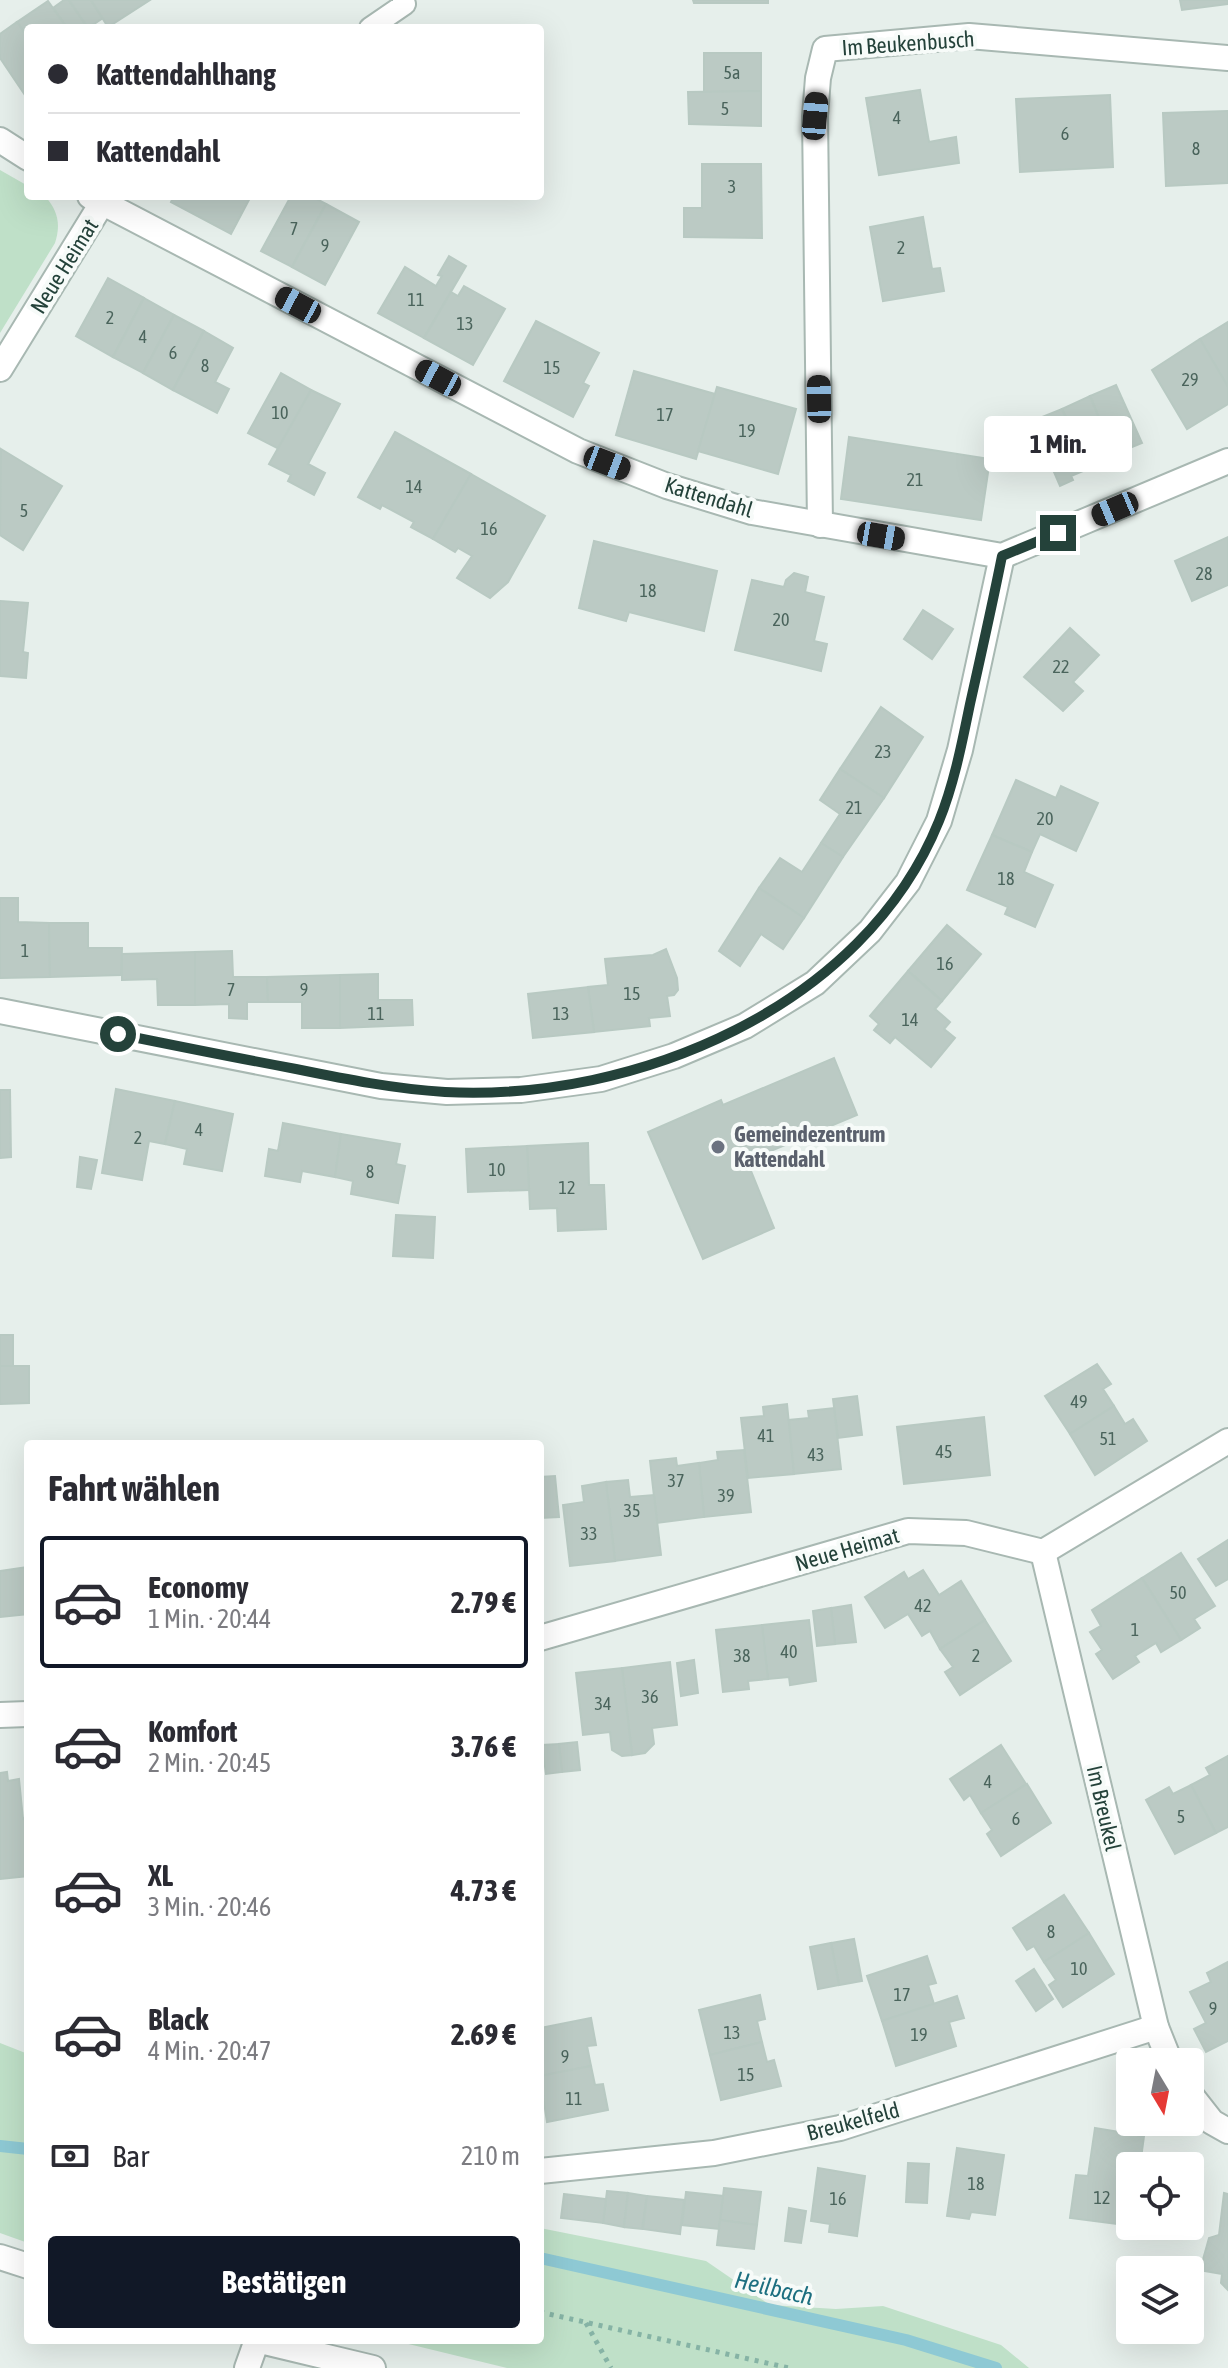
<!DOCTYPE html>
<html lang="de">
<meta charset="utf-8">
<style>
:root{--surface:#fff;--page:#f7f7f7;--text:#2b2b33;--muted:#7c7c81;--line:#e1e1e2;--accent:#111827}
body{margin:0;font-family:"Asap Condensed",sans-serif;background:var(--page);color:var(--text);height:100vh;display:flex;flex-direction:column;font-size:30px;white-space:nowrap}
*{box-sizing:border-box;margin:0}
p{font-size:26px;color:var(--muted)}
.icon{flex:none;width:44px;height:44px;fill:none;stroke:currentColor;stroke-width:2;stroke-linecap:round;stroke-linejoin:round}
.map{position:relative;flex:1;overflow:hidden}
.side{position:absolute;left:24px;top:1440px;width:520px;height:904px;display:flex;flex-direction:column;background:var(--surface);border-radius:8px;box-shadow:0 8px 32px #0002}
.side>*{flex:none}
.guide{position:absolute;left:24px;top:24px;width:520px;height:176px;border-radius:8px;box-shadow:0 8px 32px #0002;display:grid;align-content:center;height:176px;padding:0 24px;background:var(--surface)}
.needle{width:52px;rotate:170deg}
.tools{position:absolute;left:1116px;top:2048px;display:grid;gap:16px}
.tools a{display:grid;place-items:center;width:88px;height:88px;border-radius:8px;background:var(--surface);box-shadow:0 8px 32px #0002;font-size:40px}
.end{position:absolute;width:36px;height:36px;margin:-18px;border:10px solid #24423a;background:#fff;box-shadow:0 0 0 4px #fff}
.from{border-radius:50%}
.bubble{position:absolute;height:56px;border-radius:8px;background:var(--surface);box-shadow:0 8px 32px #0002;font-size:26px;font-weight:700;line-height:56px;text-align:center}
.car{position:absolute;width:24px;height:48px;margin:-24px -12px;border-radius:10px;box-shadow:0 0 6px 2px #0007;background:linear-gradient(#222 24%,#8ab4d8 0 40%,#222 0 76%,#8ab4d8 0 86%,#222 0)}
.guide b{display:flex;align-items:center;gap:28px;height:76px;font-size:30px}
.guide b+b{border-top:2px solid var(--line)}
.guide i{width:20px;height:20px;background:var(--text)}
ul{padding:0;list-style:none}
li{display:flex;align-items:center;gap:24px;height:132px;margin:0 16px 12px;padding:0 8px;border:4px solid transparent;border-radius:8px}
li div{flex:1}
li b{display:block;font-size:30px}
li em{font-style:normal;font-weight:700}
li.current{border-color:var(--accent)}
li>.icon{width:72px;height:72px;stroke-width:1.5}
h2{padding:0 24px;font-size:36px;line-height:96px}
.pay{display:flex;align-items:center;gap:20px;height:88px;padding:0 24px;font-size:30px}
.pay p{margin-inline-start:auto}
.button{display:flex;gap:16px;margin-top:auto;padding:16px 24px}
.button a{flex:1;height:92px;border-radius:8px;background:var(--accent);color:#fff;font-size:32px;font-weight:700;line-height:92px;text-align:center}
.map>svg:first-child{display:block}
</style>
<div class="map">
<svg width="1228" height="2368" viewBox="0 0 1228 2368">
<rect width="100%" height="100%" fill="#e6efeb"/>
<g fill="#bfe0c8">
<path d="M0,170L28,186V196H45C58,211 61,224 55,243L0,333Z"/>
<path d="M0,2043L28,2054V2243L0,2233Z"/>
<path d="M540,2228L706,2261L770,2305L836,2309L883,2306L1001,2345L1029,2368H507L392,2340H540Z"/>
</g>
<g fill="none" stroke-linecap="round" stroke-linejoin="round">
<g stroke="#8ec9d4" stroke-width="12">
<path d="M0,2146L28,2149"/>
<path d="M540,2258L906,2340L996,2368"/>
</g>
</g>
<g fill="#bbcac4" stroke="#b8c9c2" stroke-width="2">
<path d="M64,0H69L88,28H67L53,8Z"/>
<path d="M69,0H91L103,18L88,28Z"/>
<path d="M91,0H150L108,27Z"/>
<path d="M693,0H768V3H694Z"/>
<path d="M1180,0H1228V4L1182,10Z"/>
<path d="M48,1L67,28H28V38L17,22Z"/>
<path d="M17,22L28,38V93L25,95L0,58V34Z"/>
<path d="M704,53H761V91L704,92Z"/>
<path d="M920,90L929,142L956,137L959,163L879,175L866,98Z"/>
<path d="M761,91V126L689,124L688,92Z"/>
<path d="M1110,95L1113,167L1020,172L1016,99Z"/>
<path d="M1228,111V183L1166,186L1163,113Z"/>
<path d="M702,164H761L762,238L684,237V208H702Z"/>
<path d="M174,196H251L231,234L171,202Z"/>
<path d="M291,196H311L326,204L292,267L261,251Z"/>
<path d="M326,204L359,222L325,285L292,267Z"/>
<path d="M923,217L932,269L940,268L944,291L883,301L870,227Z"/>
<path d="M449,256L466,266L424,338L378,313L405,267L436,286L442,276L438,275Z"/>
<path d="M108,278L144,298L113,357L76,336Z"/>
<path d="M464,286L505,309L473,365L424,338L451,292L458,296Z"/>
<path d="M144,298L174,315L143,373L113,357Z"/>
<path d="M174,315L204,331L173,390L143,373Z"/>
<path d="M536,321L599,353L583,383L589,386L573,417L504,381Z"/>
<path d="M1228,322V387L1200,339Z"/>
<path d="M204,331L233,348L215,382L229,389L217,413L173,390Z"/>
<path d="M1200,339L1228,387V404L1187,429L1152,370Z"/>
<path d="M634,371L715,394L696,459L616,435Z"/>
<path d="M281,373L311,390L279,449L248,433Z"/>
<path d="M1116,385L1142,443L1127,449L1130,454L1116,460L1090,396Z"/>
<path d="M717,387L796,409L778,474L698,451Z"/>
<path d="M311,390L340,404L308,464L325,473L314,495L288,481L291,475L269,464Z"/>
<path d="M1090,396L1116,460L1102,467L1100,463L1088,469L1062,409Z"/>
<path d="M1062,409L1088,469L1071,476L1073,480L1060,486L1032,421Z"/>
<path d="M395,432L471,474L433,539L411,527L414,522L382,505L380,509L358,497Z"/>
<path d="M849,437L990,459L981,520L841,499Z"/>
<path d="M1,449L62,486L23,550L0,535Z"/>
<path d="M471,474L545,516L508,582L490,598L457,578L472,556L458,548L455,552L433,539Z"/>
<path d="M1228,537V585L1192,601L1175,561Z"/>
<path d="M594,541L717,571L704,631L629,612L626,621L579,608Z"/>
<path d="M794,573L808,577L805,592L824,597L814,641L827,644L821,671L735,650L752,580L784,587L786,580Z"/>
<path d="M0,601L28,603L23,652L28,653L26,678L0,676Z"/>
<path d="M923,610L953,629L932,659L904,639Z"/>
<path d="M1070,628L1099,655L1073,682L1083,691L1063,711L1024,677Z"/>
<path d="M881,707L923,737L884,798L840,769Z"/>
<path d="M840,769L884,798L843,857L821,843L840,814L820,800Z"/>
<path d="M1016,780L1056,798L1061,786L1098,803L1076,851L1040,834L1032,852L992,835Z"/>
<path d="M992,835L1032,852L1024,872L1053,885L1035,927L1005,914L1008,907L967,890Z"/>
<path d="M821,843L843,857L804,918L759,888L780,858L802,872Z"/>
<path d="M759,888L804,918L783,949L761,934L740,966L719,951Z"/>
<path d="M0,898H18V922L49,923L50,977L0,978Z"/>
<path d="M49,923H88V948H122L121,975L50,977Z"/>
<path d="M947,925L981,954L942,1001L908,971Z"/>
<path d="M666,949L677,978L678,990L674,995L667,996L670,1016L649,1018L650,1026L594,1032L588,987L608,985L605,959L653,955Z"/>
<path d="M232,951L233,977H267L268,1002H247V1019L229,1018V1004L195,1005V952Z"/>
<path d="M195,952V1005H158L157,979L122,980V954Z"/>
<path d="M908,971L942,1001L935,1009L950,1022L944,1029L955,1038L931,1067L895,1037L890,1043L874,1030L879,1024L870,1016Z"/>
<path d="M378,974V1000H412L413,1025L340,1028V975Z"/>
<path d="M340,975V1028H302V1002H268L267,977Z"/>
<path d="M588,987L594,1032L533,1038L528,994Z"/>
<path d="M834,1058L857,1115L747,1161L774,1228L703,1259L648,1132L721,1100L723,1105Z"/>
<path d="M116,1089L175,1101L165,1144L149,1141L142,1180L102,1173Z"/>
<path d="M0,1090H10L11,1157L0,1158Z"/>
<path d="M175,1101L233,1114L222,1171L184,1164L187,1149L165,1144Z"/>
<path d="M283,1123L341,1134L335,1177L302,1171L300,1182L265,1176L269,1149L278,1151Z"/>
<path d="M341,1134L400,1144L396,1164L405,1166L398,1203L351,1194L353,1181L335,1177Z"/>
<path d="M588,1143L589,1185H604L606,1229L558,1231L557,1208L530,1209L527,1146Z"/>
<path d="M527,1146L529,1190L468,1192L466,1149Z"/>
<path d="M80,1157L97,1160L91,1189L77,1187Z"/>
<path d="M396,1215L435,1217L433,1258L393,1256Z"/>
<rect x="0" y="1335" width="13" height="31"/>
<path d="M1097,1364L1111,1384L1103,1389L1114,1406L1070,1434L1045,1396Z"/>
<path d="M0,1366H29V1403L0,1404Z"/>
<path d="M857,1396L862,1435L838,1438L833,1399Z"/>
<path d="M787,1404L794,1474L748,1478L741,1418L764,1416L763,1407Z"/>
<path d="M1114,1406L1125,1424L1133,1419L1147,1441L1095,1475L1070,1434Z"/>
<path d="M834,1408L841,1469L794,1474L789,1420L809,1418L808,1411Z"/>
<path d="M984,1417L990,1475L904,1484L897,1427Z"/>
<path d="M744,1450L751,1512L704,1517L699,1463L718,1460L717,1452Z"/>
<path d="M676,1458L677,1466L699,1463L704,1517L657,1523L650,1461Z"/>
<path d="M555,1476L559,1517L540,1518V1477Z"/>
<path d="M628,1480L630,1497L654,1495L661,1555L615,1561L606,1482Z"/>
<path d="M606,1482L615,1561L570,1566L563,1505L584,1502L582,1486Z"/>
<path d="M1228,1540V1579L1216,1586L1198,1559Z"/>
<path d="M1181,1553L1215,1606L1194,1619L1200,1628L1181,1640L1142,1578Z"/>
<path d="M28,1567V1614L0,1617V1571Z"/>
<path d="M923,1570L939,1595L961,1581L985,1620L940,1649L930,1631L922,1636L908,1614L885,1628L865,1597L904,1572L908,1579Z"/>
<path d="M1142,1578L1181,1640L1161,1652L1156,1643L1135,1656L1139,1662L1113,1679L1096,1654L1102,1650L1090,1632L1101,1626L1092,1610Z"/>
<path d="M851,1605L856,1642L835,1644L831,1608Z"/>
<path d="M831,1608L835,1644L817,1646L813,1611Z"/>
<path d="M809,1620L816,1681L790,1685L789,1677L768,1679L762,1625Z"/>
<path d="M985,1620L1011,1661L960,1695L945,1672L953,1667L940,1649Z"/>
<path d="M762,1625L768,1679L748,1681L749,1689L723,1692L716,1630Z"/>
<path d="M694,1660L698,1693L681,1696L677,1663Z"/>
<path d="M670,1662L677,1725L652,1728L654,1744L645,1753L632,1755L622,1668Z"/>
<path d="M622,1668L632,1755L622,1756L612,1750L610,1732L583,1735L576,1673Z"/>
<path d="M577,1742L580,1770L562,1772L559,1744Z"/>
<path d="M559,1744L562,1772L546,1774L542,1745Z"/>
<path d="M1001,1745L1026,1784L981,1813L970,1795L964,1800L950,1779Z"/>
<path d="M1228,1756V1827L1216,1833L1191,1785L1210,1775L1206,1768Z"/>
<path d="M7,1772L8,1781L19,1779L23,1819L28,1818V1876L0,1879V1773Z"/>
<path d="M1027,1784L1051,1823L1001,1856L987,1834L992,1830L981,1813Z"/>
<path d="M1191,1785L1216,1833L1175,1854L1146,1800L1169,1787L1173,1794Z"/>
<path d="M1064,1895L1089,1933L1044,1962L1034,1946L1027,1950L1013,1928Z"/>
<path d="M1089,1933L1114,1974L1063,2007L1049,1985L1056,1980L1044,1962Z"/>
<path d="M854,1939L862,1981L839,1985L831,1943Z"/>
<path d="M831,1943L839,1985L818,1989L810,1947Z"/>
<path d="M927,1956L936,1983L928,1985L934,2004L882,2021L867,1976Z"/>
<path d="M1228,1962V2041L1206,2052L1194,2029L1206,2023L1190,1992L1211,1982L1207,1973Z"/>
<path d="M1034,1969L1053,1999L1036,2011L1016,1981Z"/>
<path d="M760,1995L765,2019L757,2021L762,2042L710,2055L699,2010Z"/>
<path d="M957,1996L964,2018L949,2022L956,2046L896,2066L882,2021Z"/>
<path d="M591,2018L596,2045L587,2046L591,2066L540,2076V2028Z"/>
<path d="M762,2042L767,2062L774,2060L781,2086L721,2100L710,2055Z"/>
<path d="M591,2066L595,2085L603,2084L608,2110L547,2122L540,2076Z"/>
<path d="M1095,2128L1144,2136L1140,2166H1130V2226H1157V2229L1070,2218L1076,2175L1088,2176Z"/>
<path d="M957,2148L1004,2155L995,2215L971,2212L969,2219L947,2216Z"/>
<path d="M908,2163L929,2164L927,2203L906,2202Z"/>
<path d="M818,2168L865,2176L857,2236L829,2232L830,2224L811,2221Z"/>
<path d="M724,2188L761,2192L757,2225L720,2220Z"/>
<path d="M607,2191L628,2193L624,2227L603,2223Z"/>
<path d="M686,2192L723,2196L719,2229L682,2225Z"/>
<path d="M628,2193L647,2196L642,2229L624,2227Z"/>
<path d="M1224,2193L1228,2194V2290L1221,2283L1222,2274L1204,2271L1205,2264L1202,2263L1209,2238L1219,2235Z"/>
<path d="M564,2194L606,2199L603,2223L561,2218Z"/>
<path d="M647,2196L684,2200L680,2234L643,2229Z"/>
<path d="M789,2208L806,2211L801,2243L785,2241Z"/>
<path d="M720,2220L757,2225L754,2249L717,2245Z"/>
</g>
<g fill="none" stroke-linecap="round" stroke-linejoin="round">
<g stroke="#a8b8b2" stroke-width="24">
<path id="service" d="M370,28L405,4L403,0"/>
</g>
<g stroke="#a8b8b2" stroke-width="28">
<g id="minor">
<path d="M0,140L28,158"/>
<path d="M90,196L578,451L667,486L752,512L1002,556L1228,461"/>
<path d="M0,369L102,203"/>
<path d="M820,525L815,116L818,78L825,49L969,36L1228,58"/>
<path d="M0,1011L381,1086L447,1092L521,1090L601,1079L674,1056L745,1026L815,983L870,931L908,882L939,821L960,750L1002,556"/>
<path d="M1043,1552L1156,2027L1170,2062"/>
<path d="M540,1638L908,1531L966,1533L1043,1552L1228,1441"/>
<path d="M0,1715L28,1714"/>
<path d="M1190,2094L1212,2122L1228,2131"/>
<path d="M540,2171L714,2153L840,2128L1156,2027"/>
<path d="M0,2257L28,2266"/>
<path d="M256,2340L373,2368"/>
<path d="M247,2368L257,2340"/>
</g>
</g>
<g stroke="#86b3a5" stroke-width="5" stroke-dasharray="4 6" stroke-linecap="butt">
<path d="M540,2312L789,2368"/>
<path d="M586,2323L611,2368"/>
</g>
<use href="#service" stroke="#fff" stroke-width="20"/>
<use href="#minor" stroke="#fff" stroke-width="24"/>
</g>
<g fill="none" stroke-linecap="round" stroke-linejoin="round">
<path stroke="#24423a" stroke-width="10" d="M118,1034C177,1046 237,1058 296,1069C345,1079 395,1089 445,1092C636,1102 864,1007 939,821C954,784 962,743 970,704C981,655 992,606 1002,556L1058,533"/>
</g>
<circle fill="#6b7280" stroke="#f7fbf9" stroke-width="3" cx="718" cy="1147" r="8"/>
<g text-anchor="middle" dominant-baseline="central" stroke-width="8" stroke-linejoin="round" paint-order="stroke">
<g font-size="18" fill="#4a645c">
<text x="732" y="72">5a</text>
<text x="725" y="108">5</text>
<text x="897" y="117">4</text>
<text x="1065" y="133">6</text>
<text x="1196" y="148">8</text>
<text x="732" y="186">3</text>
<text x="294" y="228">7</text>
<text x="325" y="245">9</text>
<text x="901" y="247">2</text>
<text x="416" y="299">11</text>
<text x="110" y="317">2</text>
<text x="465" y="323">13</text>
<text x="143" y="336">4</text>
<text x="173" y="352">6</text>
<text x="205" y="365">8</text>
<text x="552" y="367">15</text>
<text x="1190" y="379">29</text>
<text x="280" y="412">10</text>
<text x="665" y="414">17</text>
<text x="747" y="430">19</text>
<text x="915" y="479">21</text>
<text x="414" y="486">14</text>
<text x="24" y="510">5</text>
<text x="489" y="528">16</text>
<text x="1204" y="573">28</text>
<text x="648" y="590">18</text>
<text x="781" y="619">20</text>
<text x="1061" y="666">22</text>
<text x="883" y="751">23</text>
<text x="854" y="807">21</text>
<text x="1045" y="818">20</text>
<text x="1006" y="878">18</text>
<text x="25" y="950">1</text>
<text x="945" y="963">16</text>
<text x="231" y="989">7</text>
<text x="304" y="989">9</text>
<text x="632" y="993">15</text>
<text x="376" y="1013">11</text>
<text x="561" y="1013">13</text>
<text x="910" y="1019">14</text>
<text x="199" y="1129">4</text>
<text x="138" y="1137">2</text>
<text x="497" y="1169">10</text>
<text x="370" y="1171">8</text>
<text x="567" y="1187">12</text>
<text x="1079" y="1401">49</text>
<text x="766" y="1435">41</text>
<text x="1108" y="1438">51</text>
<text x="944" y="1451">45</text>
<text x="816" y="1454">43</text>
<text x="676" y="1480">37</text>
<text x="726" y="1495">39</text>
<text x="632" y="1510">35</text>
<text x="589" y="1533">33</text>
<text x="1178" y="1592">50</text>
<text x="923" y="1605">42</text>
<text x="1135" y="1629">1</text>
<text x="789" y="1651">40</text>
<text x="742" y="1655">38</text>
<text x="976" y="1655">2</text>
<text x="650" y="1696">36</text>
<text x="603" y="1703">34</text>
<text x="988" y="1781">4</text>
<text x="1181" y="1816">5</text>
<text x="1016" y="1818">6</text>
<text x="1051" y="1931">8</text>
<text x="1079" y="1968">10</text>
<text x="902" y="1994">17</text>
<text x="1213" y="2008">9</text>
<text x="732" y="2032">13</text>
<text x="919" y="2034">19</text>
<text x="565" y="2056">9</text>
<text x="746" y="2074">15</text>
<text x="574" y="2098">11</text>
<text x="976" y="2183">18</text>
<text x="1102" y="2197">12</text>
<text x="838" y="2198">16</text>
</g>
<g font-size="22" fill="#24423a" stroke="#f7fbf9">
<text transform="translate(908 43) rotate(-4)">Im Beukenbusch</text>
<text transform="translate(64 266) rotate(-58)">Neue Heimat</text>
<text transform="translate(709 497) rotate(17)">Kattendahl</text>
<text transform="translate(847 1549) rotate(-16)">Neue Heimat</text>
<text transform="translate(1104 1808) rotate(77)">Im Breukel</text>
<text transform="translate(853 2121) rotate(-15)">Breukelfeld</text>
</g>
<g font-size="22" font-weight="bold" fill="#5b616d" stroke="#f7fbf9" text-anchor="start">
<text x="734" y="1134">Gemeindezentrum<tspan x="734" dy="25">Kattendahl</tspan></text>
</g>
<g font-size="24" font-style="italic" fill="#1c6f80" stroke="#f7fbf9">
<text transform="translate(774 2288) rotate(13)">Heilbach</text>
</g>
</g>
</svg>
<div class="tools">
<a><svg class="needle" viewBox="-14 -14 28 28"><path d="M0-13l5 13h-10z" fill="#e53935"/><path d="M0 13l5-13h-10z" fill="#7c7c81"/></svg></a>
<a><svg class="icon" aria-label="locate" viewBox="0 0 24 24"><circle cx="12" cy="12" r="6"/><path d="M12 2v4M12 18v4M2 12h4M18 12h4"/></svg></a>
<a><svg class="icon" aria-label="layers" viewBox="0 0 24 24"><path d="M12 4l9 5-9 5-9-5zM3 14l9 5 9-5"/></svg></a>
</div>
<i class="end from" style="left:118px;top:1034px"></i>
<i class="end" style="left:1058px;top:533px"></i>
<div class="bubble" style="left:984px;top:416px;width:148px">1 Min.</div>
<i class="car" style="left:815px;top:116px;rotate:5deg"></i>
<i class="car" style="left:298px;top:305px;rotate:298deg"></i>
<i class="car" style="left:438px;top:378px;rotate:298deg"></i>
<i class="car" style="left:819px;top:399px;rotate:359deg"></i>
<i class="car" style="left:607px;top:463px;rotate:111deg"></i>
<i class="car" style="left:1115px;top:509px;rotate:247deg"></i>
<i class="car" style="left:881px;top:536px;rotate:100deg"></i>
<div class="guide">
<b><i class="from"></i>Kattendahlhang</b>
<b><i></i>Kattendahl</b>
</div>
<section class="side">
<h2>Fahrt wählen</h2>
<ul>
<li class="current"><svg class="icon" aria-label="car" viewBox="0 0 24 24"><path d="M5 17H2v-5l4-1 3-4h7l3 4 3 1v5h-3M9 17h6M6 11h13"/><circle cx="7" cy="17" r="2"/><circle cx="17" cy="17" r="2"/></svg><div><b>Economy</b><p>1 Min. · 20:44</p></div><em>2.79 €</em></li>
<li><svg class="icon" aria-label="car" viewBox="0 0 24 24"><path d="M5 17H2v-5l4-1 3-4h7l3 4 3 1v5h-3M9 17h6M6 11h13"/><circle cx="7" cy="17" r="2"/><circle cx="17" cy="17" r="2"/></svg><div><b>Komfort</b><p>2 Min. · 20:45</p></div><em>3.76 €</em></li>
<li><svg class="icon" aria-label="car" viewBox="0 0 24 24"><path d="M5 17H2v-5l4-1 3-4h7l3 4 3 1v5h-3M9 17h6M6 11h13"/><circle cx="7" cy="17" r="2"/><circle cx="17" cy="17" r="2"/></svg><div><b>XL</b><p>3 Min. · 20:46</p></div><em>4.73 €</em></li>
<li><svg class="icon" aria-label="car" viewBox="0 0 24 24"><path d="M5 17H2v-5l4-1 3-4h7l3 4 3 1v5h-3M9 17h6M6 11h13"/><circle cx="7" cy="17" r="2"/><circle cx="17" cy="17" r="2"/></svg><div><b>Black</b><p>4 Min. · 20:47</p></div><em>2.69 €</em></li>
</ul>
<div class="pay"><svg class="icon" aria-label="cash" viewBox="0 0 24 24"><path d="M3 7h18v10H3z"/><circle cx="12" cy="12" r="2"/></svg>Bar<p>210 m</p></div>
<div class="button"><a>Bestätigen</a></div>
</section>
</div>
